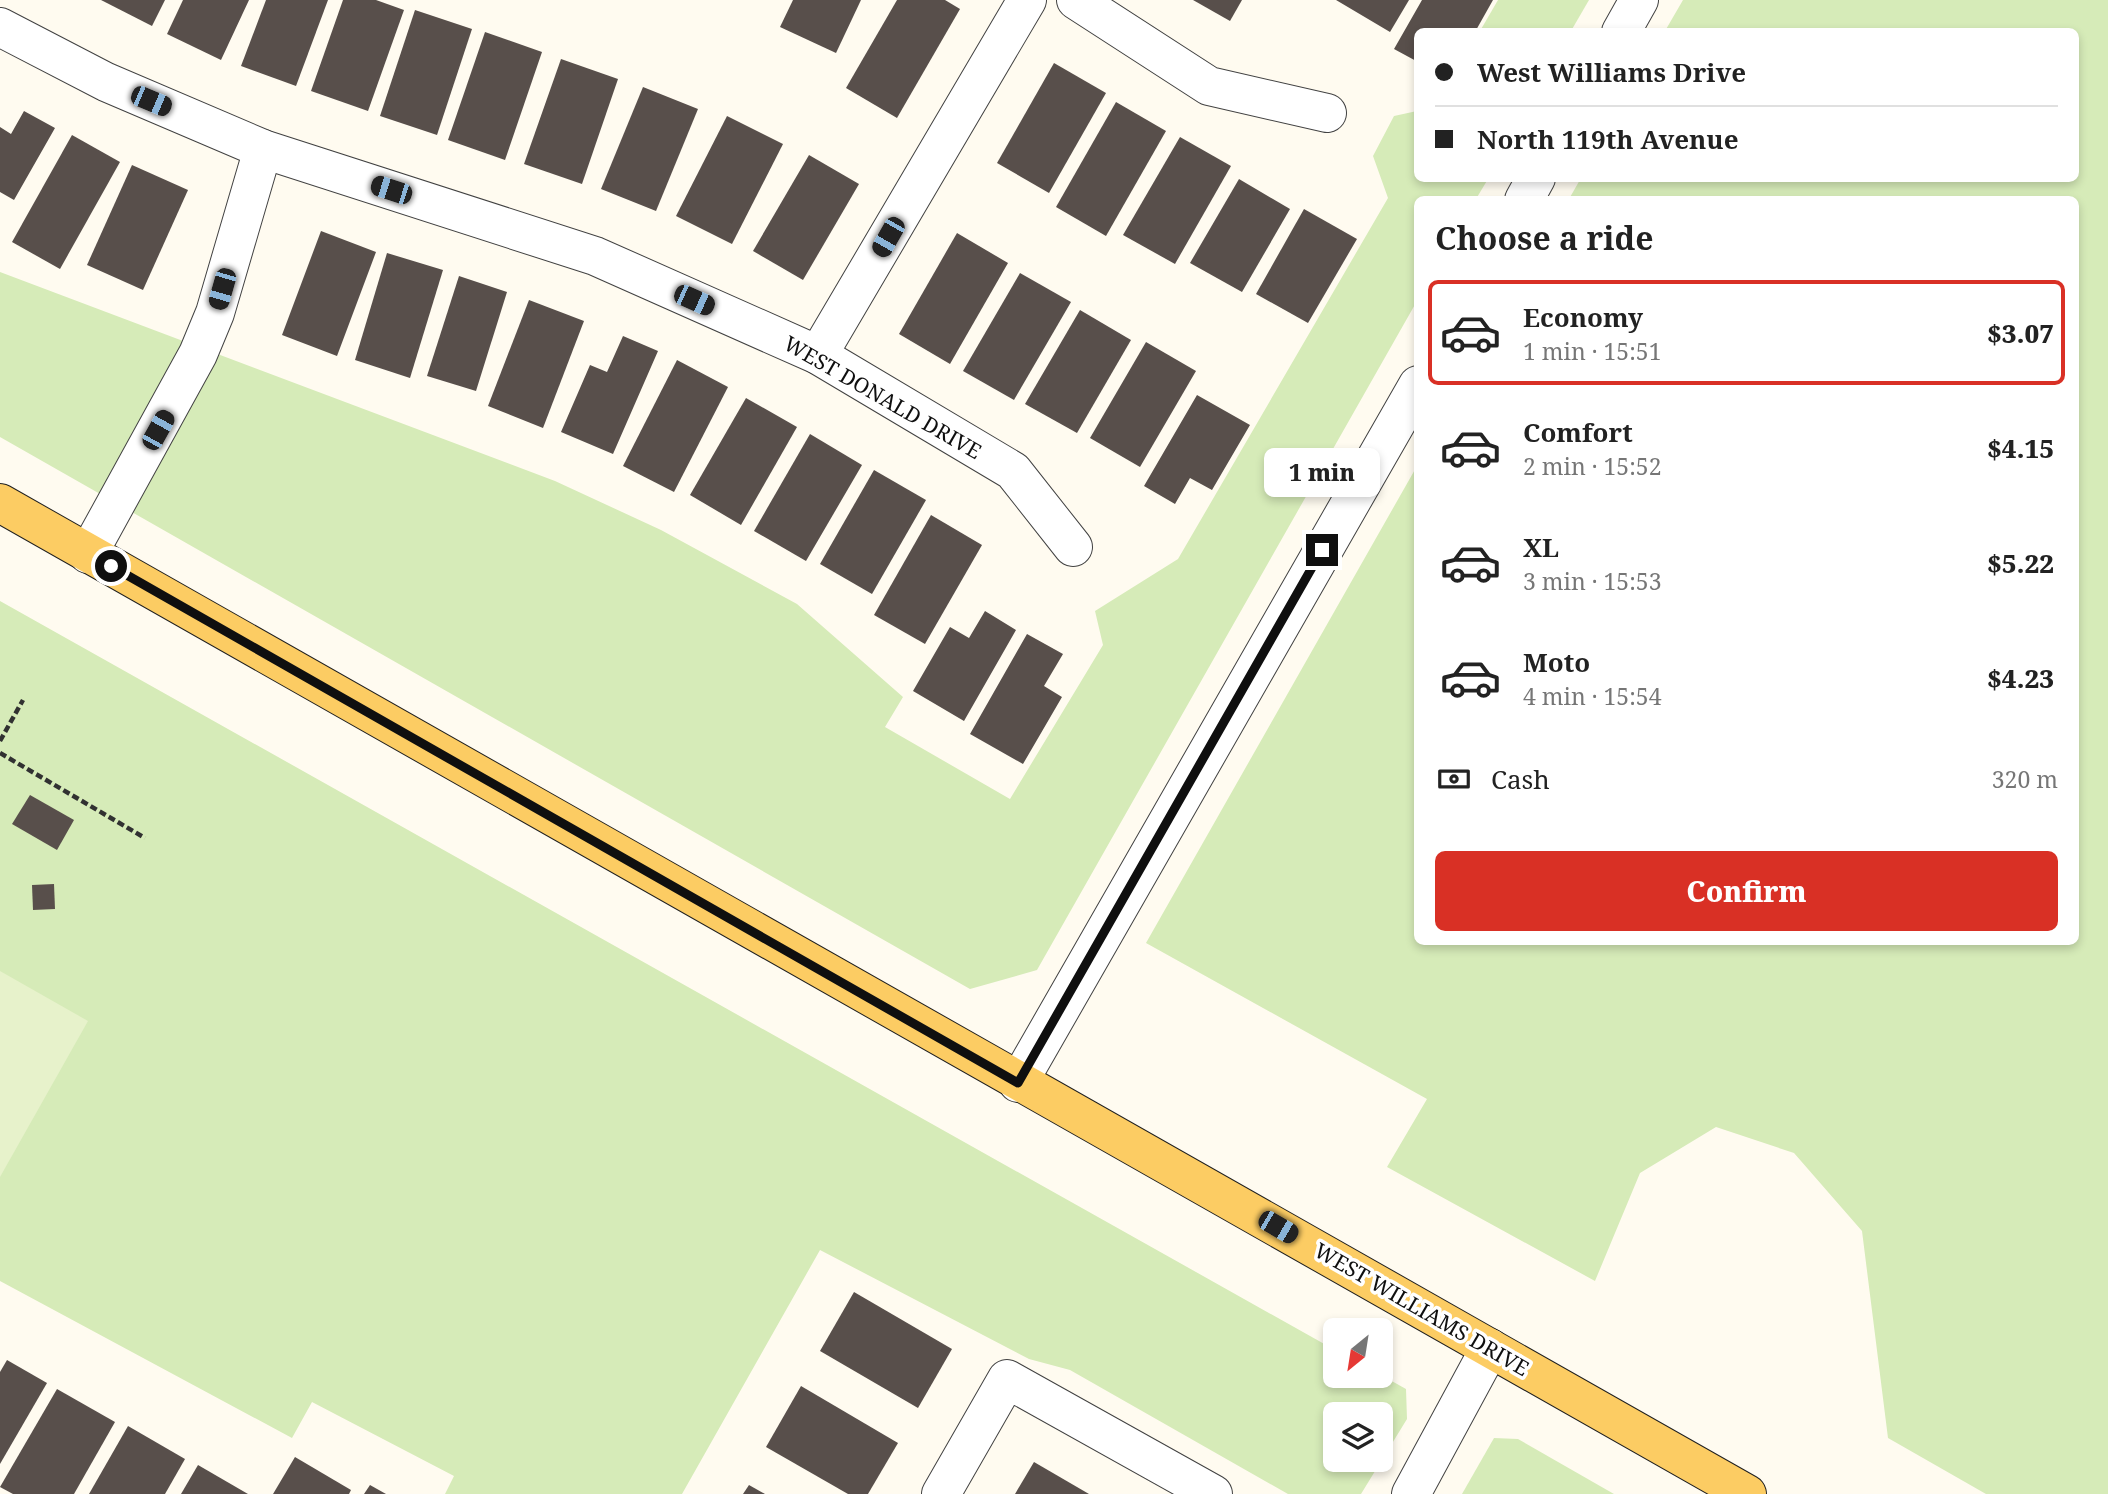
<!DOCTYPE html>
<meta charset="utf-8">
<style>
:root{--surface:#fff;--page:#f2f2f2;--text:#222;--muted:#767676;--line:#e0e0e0;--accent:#d93025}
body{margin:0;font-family:"Noto Serif",serif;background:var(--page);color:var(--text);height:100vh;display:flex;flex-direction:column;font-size:26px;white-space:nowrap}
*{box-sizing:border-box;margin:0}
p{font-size:23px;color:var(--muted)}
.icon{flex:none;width:38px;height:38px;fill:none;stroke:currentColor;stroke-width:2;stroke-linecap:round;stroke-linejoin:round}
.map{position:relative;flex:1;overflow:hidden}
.details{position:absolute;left:1414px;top:196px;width:665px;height:749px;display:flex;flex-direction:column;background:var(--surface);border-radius:10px;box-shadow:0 4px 10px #0003}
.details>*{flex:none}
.hud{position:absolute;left:1414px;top:28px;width:665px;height:154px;border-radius:10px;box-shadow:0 4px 10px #0003;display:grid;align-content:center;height:154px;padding:0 21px;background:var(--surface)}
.needle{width:46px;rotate:210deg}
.buttons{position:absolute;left:1323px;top:1318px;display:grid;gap:14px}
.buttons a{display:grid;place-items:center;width:70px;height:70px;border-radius:10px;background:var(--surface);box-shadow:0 4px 10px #0003;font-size:35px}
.end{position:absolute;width:32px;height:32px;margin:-16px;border:9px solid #0f0f0f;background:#fff;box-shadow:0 0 0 4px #fff}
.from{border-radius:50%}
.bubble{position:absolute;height:49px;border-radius:10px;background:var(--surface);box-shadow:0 4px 10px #0003;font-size:23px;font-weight:800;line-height:49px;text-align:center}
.car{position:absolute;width:21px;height:42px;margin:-21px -10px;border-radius:9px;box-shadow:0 0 5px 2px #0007;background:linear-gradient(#222 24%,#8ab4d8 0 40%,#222 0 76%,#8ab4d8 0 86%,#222 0)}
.hud b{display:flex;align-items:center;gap:24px;height:66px;font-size:26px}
.hud b+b{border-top:2px solid var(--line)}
.hud i{width:18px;height:18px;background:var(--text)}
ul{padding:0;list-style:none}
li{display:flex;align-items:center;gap:21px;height:105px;margin:0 14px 10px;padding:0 7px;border:4px solid transparent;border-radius:10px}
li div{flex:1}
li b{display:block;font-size:26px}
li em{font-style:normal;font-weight:800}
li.active{border-color:var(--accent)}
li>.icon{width:63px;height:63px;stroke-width:1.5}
h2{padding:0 21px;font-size:32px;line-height:84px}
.pay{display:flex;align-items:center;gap:18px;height:77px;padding:0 21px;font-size:26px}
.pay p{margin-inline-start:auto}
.primary-button{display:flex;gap:14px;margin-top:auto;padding:14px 21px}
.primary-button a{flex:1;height:80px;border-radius:10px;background:var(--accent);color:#fff;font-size:28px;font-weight:800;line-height:80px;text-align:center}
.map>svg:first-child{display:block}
</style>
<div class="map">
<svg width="2108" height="1494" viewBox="0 0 2108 1494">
<rect width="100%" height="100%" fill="#fffbf0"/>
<g fill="#d6ebb8" fill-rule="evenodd">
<path d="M1498,0H1589L1571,31H1480Z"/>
<path d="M1683,0H2108V1494H1986L1888,1438L1862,1231L1794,1153L1716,1127L1640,1173L1595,1281L1387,1167L1427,1099L1146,943L1417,466L1418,942H2076V200L1569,199L1581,178H2076V32L1665,31Z"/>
<path d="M1417,111L1418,178L1488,179L1476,199L1418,200L1417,301L1037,970L970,989L0,437V272L555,481L661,530L797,604L903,697L885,727L1010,799L1103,645L1095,611L1178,559L1388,198L1373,156L1394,116Z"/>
<path d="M0,601L1335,1350V1376L1381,1375L1406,1389L1407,1419L1361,1494H1288L1070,1370L1029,1359L820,1250L682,1494H445L454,1476L312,1402L292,1438L0,1281ZM1335,1414H1381V1460H1335Z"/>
<path d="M1494,1438L1518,1439L1614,1494H1462Z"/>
</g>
<path fill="#e7f2cb" d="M0,971L88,1021L0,1177Z"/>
<g fill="#584f4b">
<path d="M101,0H165L152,26Z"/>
<path d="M183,0H249L221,60L167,34Z"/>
<path d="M266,0H328L296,86L241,66Z"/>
<path d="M343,0H376L404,10L368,111L311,91Z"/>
<path d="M793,0H861L836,53L780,27Z"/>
<path d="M897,0H945L960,9L897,118L846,88Z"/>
<path d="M1193,0H1242L1230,21Z"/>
<path d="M1336,0H1409L1390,32Z"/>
<path d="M1422,0H1493L1475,32H1418V62L1394,49Z"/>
<path d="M415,10L472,29L437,135L380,116Z"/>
<path d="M485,32L542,52L505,160L448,140Z"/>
<path d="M561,59L618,79L582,184L524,164Z"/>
<path d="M1054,63L1106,93L1049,193L997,163Z"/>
<path d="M643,87L698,109L656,211L601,189Z"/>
<path d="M1116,102L1166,131L1106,236L1056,207Z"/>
<path d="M24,111L55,128L14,200L0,192V127L11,134Z"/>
<path d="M727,116L783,144L732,244L676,216Z"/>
<path d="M72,135L120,162L60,269L12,242Z"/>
<path d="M1180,137L1231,166L1175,264L1123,235Z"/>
<path d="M809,155L859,184L803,280L753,251Z"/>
<path d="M132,165L188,190L143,290L87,265Z"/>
<path d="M1239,179L1290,209L1242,292L1190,263Z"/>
<path d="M1304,209L1357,239L1308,323L1256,294Z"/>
<path d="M321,231L376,252L337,356L282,335Z"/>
<path d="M957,233L1008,263L950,364L899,334Z"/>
<path d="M387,253L443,270L410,378L355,360Z"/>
<path d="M1020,273L1071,302L1014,400L963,371Z"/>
<path d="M459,276L507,292L476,391L427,376Z"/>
<path d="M529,300L584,321L543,428L488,406Z"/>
<path d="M1080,310L1131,340L1077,433L1025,404Z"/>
<path d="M623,336L658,351L613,454L561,432L590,365L607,372Z"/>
<path d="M1146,342L1196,371L1140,467L1090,438Z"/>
<path d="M677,360L728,387L674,492L623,466Z"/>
<path d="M1197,395L1250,425L1212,490L1190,478L1175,504L1144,486Z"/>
<path d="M746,398L797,427L741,525L690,495Z"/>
<path d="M810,434L862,465L806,561L754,531Z"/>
<path d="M874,470L926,500L872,594L820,564Z"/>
<path d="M931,515L982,545L925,644L874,615Z"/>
<path d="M985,611L1016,630L964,721L913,691L950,627L969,638Z"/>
<path d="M1027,634L1063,654L1044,686L1062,697L1023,764L970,734Z"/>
<path d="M30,795L74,820L57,850L12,824Z"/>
<path d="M54,884L55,909L33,910L32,885Z"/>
<path d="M854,1292L952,1349L918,1408L820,1351Z"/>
<path d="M7,1360L47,1383L0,1464V1372Z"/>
<path d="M801,1386L898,1443L868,1494H848L766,1447Z"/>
<path d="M57,1389L115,1422L74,1494H13L0,1487Z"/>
<path d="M128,1426L185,1459L165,1494H89Z"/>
<path d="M295,1457L351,1490L349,1494H273Z"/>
<path d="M1034,1462L1089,1494H1015Z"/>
<path d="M198,1465L248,1494H181Z"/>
<path d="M370,1485L386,1494H364Z"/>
<path d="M749,1485L765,1494H743Z"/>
</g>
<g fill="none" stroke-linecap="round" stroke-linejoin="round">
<g stroke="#424242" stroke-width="40">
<g id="minor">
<path d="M1076,0L1209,86L1327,113"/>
<path d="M0,27L106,82L263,149L595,256L818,355L1013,471L1073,547"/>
<path d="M1621,32L1639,0"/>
<path d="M1524,200L1536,178"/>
<path d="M818,355L1027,0"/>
<path d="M88,554L198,354L215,313L263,149"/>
<path d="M1018,1083L1418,385"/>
<path d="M941,1494L1007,1379L1213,1494"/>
<path d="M1411,1494L1490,1348"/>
</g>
</g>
<g stroke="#202020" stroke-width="40">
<path id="major" d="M0,503L1747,1494"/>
</g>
<g stroke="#313131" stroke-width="4.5" stroke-dasharray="7 3.5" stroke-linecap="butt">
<path d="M0,741L23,700"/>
<path d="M0,753L145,838"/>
</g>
<use href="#minor" stroke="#fff" stroke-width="38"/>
<use href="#major" stroke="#fccc63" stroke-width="38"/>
</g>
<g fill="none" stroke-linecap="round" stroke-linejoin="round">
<path stroke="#0f0f0f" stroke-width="9" d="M111,566L1018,1083L1322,550"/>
</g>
<g text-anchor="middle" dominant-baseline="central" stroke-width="7" stroke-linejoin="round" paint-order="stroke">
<g font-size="21" fill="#0f0f0f" stroke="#fff">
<text transform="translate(883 397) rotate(30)">WEST DONALD DRIVE</text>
<text transform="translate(1422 1309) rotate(30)">WEST WILLIAMS DRIVE</text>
</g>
</g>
</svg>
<div class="buttons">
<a><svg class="needle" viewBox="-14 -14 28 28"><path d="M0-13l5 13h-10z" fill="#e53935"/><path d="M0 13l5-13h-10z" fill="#767676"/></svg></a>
<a><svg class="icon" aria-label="layers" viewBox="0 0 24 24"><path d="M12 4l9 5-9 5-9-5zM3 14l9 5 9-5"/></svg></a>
</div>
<i class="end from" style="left:111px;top:566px"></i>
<i class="end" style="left:1322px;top:550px"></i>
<div class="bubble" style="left:1264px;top:448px;width:116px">1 min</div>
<i class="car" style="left:151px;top:101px;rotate:113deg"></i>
<i class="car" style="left:391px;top:190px;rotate:288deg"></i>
<i class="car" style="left:888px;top:237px;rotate:210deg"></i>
<i class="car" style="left:222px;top:289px;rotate:196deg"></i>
<i class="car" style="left:694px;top:300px;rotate:114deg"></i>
<i class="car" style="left:158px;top:430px;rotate:29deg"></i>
<i class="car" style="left:1278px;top:1227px;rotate:120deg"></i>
<div class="hud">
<b><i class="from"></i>West Williams Drive</b>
<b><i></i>North 119th Avenue</b>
</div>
<section class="details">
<h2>Choose a ride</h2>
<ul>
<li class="active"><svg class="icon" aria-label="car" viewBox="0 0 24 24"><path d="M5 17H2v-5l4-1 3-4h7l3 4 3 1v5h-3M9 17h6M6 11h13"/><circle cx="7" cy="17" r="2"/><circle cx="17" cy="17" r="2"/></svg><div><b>Economy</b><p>1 min · 15:51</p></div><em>$3.07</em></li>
<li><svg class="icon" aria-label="car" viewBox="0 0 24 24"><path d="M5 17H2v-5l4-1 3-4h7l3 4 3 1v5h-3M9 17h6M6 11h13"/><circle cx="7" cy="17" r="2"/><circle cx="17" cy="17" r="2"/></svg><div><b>Comfort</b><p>2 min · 15:52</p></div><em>$4.15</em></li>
<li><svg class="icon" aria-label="car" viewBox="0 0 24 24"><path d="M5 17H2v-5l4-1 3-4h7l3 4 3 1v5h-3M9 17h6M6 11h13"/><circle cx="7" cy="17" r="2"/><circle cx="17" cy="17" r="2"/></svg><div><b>XL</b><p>3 min · 15:53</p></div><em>$5.22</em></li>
<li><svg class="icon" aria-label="car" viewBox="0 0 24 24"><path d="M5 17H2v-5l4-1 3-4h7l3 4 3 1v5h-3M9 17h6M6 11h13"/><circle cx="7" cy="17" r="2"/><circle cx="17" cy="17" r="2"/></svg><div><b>Moto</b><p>4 min · 15:54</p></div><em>$4.23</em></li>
</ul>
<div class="pay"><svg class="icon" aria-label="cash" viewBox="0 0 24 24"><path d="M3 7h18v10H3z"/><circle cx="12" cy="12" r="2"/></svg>Cash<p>320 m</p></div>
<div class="primary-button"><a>Confirm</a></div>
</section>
</div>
